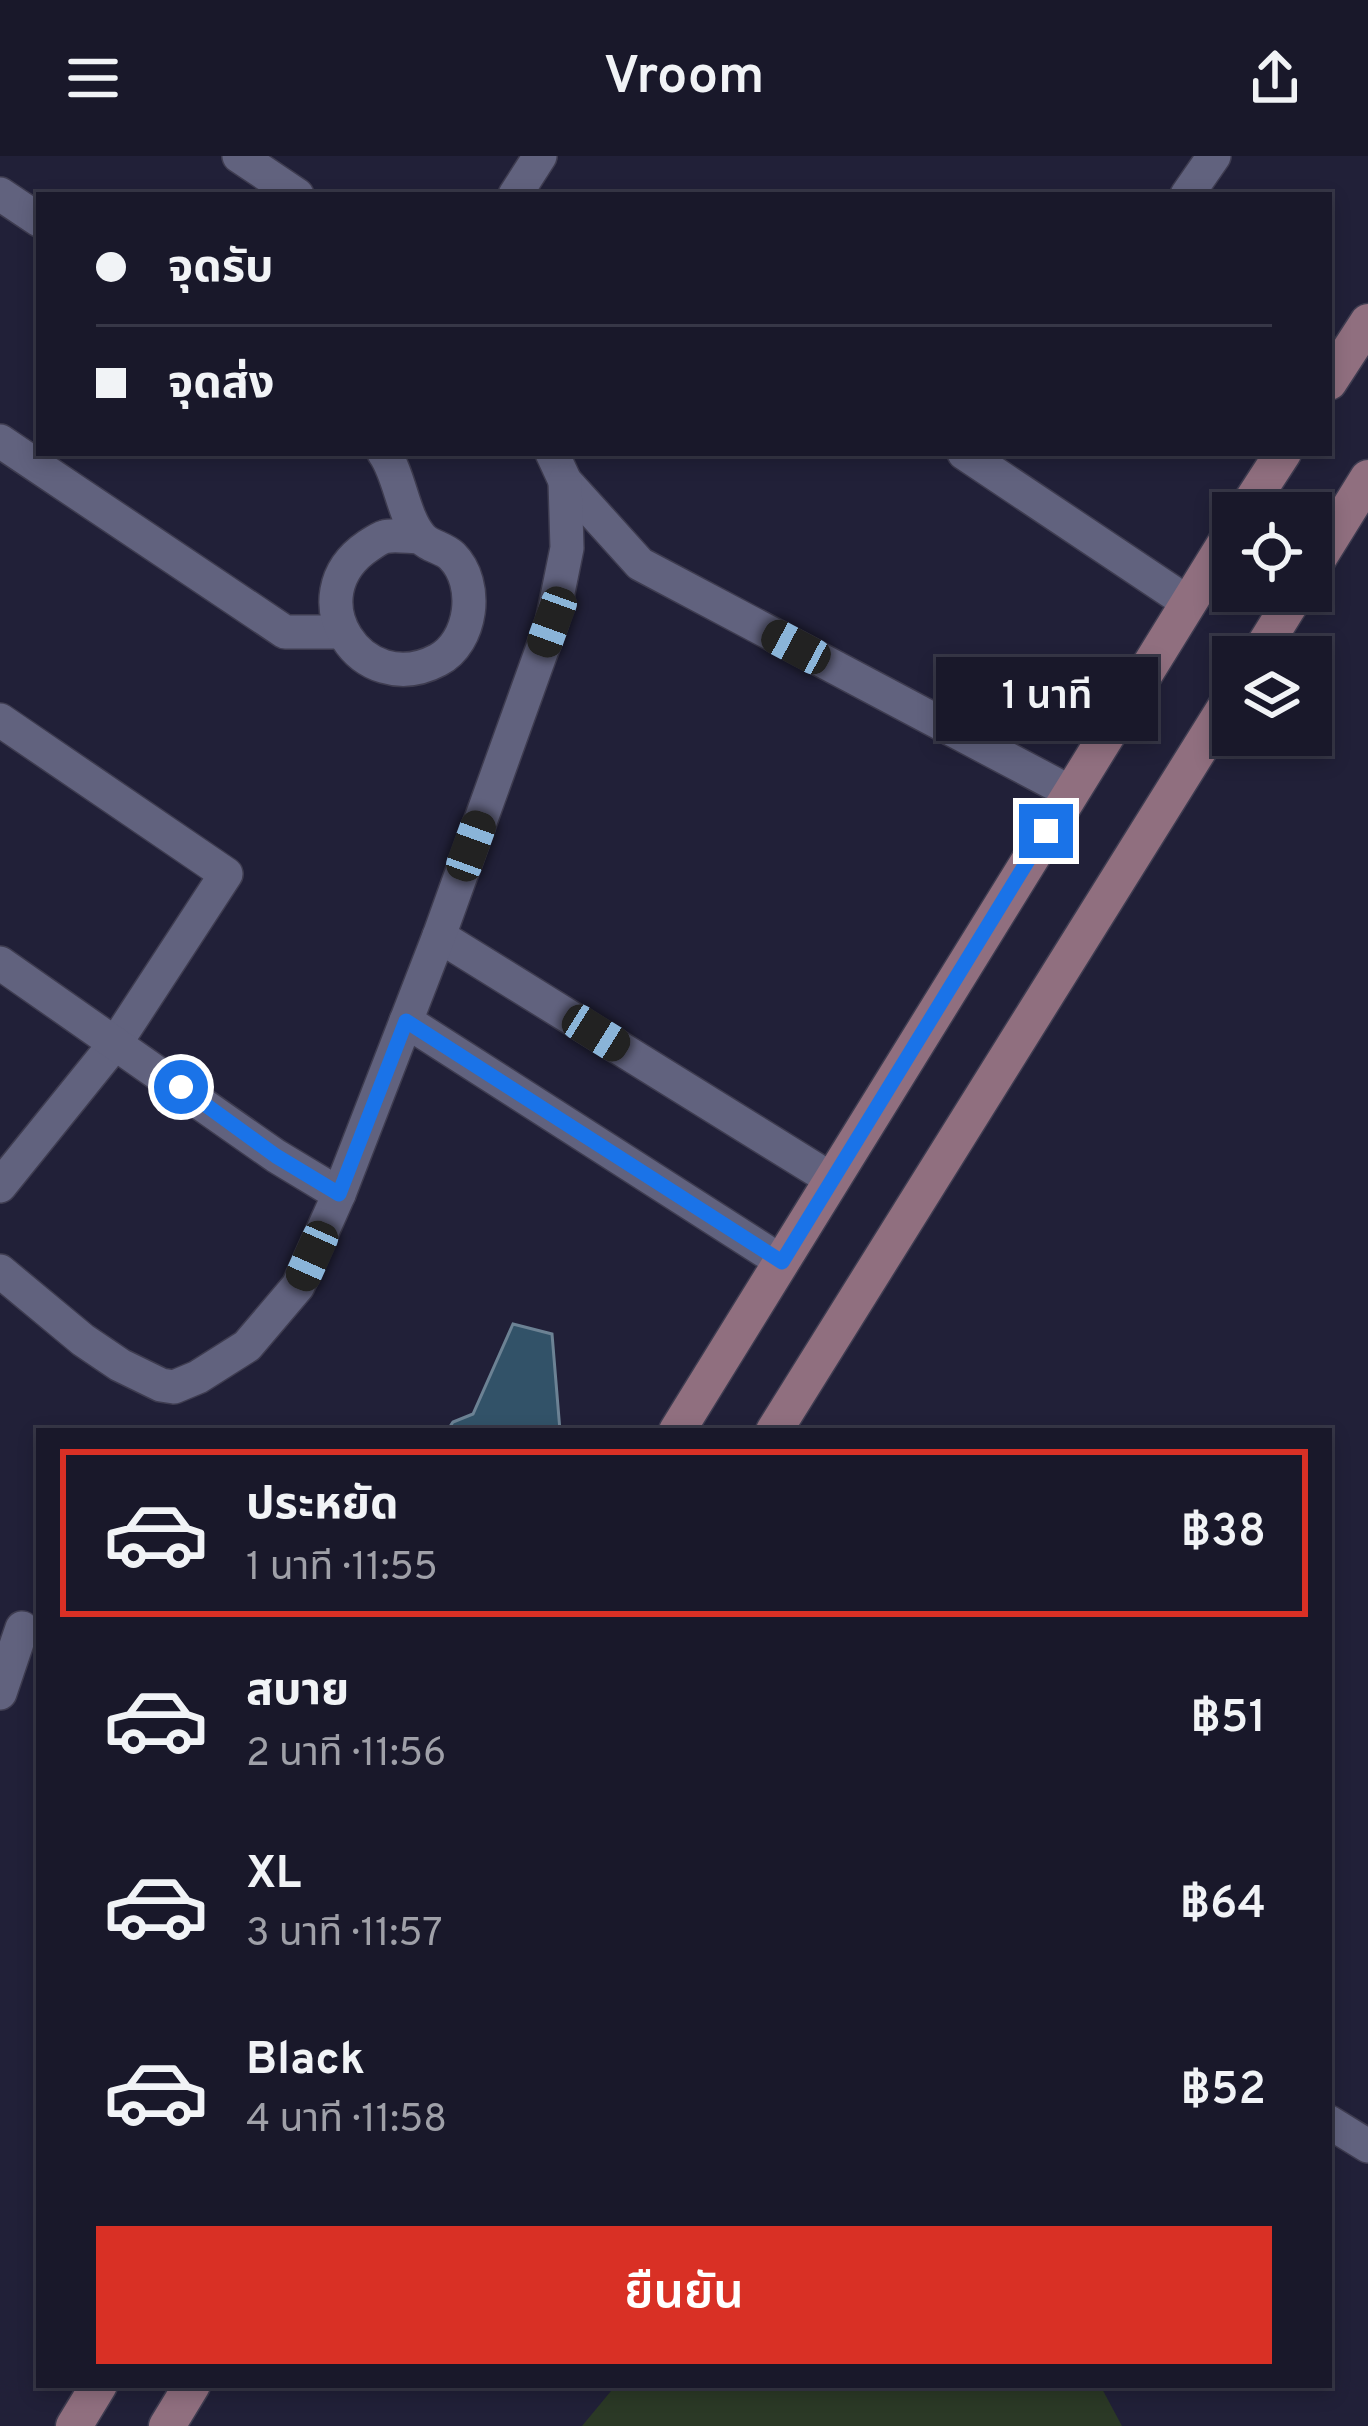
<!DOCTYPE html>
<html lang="th">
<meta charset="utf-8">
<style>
:root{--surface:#19182a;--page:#222132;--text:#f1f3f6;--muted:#9fa0a8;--line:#373747;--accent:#d93025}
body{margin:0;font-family:Overpass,"Noto Sans Thai",sans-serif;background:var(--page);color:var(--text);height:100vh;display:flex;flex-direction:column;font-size:45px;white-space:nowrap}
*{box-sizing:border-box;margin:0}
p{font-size:39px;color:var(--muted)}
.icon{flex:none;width:66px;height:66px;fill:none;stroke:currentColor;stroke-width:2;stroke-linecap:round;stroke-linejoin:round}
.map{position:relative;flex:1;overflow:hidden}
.details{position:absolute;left:36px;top:1272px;width:1296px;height:960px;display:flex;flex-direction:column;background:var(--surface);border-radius:0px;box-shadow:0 6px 18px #0003,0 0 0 3px var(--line)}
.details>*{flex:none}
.banner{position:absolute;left:36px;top:36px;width:1296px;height:264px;border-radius:0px;box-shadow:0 6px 18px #0003,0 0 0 3px var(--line);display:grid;align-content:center;height:264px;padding:0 60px;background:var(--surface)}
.fabs{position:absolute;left:1212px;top:336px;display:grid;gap:24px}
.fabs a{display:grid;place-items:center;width:120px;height:120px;border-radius:0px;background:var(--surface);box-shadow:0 6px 18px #0003,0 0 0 3px var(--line);font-size:60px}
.end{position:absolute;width:54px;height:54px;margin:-27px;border:15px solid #1a73e8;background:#fff;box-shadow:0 0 0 6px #fff}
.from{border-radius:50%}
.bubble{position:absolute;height:84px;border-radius:0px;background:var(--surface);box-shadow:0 6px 18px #0003,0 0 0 3px var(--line);font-size:39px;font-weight:600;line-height:84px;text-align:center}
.car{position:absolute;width:36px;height:72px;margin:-36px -18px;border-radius:15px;box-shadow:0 0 9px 3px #0007;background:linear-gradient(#222 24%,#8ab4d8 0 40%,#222 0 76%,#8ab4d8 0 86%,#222 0)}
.banner b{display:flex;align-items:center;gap:42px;height:114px;font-size:45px}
.banner b+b{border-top:3px solid var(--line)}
.banner i{width:30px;height:30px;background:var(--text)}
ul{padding:21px 0 0;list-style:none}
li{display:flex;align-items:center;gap:36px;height:168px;margin:0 24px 18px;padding:0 36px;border:6px solid transparent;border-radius:0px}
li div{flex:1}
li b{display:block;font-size:45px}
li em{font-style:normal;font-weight:600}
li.active{border-color:var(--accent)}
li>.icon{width:108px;height:108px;stroke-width:1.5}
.cta{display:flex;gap:24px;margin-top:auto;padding:24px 60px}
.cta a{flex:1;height:138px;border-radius:0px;background:var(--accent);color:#fff;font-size:48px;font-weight:600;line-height:138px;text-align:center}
header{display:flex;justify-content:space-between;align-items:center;height:156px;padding:0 60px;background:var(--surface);font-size:54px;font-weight:600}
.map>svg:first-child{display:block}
</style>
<header><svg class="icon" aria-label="menu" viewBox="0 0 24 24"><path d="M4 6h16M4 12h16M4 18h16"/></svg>Vroom<svg class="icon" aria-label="share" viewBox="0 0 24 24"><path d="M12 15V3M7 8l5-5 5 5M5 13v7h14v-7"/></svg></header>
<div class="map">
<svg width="1368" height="2270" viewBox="0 0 1368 2270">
<rect width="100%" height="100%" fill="#212038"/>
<path fill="#2b3926" d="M616,2229H1100L1122,2270H582Z"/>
<path fill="#325268" stroke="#6c8294" stroke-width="3" d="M513,1168L552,1178L560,1275H447L453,1266L473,1258Z"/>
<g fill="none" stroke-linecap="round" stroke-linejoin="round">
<g stroke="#3e3c50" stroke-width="36">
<g id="street">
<path d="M239,0L297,39"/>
<path d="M0,38L39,64"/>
<path d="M515,39L540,0"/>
<path d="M1187,39L1214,0"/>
<path d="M0,285L285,476H340"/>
<path d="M384,297C400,319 403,361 421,381C428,390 444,392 452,400C480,428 472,486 438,504C361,545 294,440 368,390C371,388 380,382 384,381C394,378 409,381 420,381"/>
<path d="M552,297L565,325L640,408L1070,636"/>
<path d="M964,297L1187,446"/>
<path d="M0,564L226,718L117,885L0,1030"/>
<path d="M439,780L831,1023"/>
<path d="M0,807L276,1000L339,1038"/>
<path d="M406,865L782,1106"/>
<path d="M0,1115L83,1184L120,1209L161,1229L174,1231L198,1221L247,1190L298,1130L339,1038L439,780L552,466L567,392L565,325"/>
<path d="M0,1537L22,1472"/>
<path d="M1329,1966L1368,1990"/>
</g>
</g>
<g stroke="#3e3c50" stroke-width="39">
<g id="secondary">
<path d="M1329,226L1368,166"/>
<path d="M1244,357L1283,297"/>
<path d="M1311,414L1368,322"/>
<path d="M1257,501L1298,435"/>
<path d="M677,1275L1233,375"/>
<path d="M774,1275L1233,539"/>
<path d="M74,2270L99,2229"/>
<path d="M167,2270L192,2229"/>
</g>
</g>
<use href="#street" stroke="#61627e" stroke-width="33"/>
<use href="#secondary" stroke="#906f7f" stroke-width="36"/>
</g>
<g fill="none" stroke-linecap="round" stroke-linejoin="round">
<path stroke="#1a73e8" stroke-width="15" d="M181,931L276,1000L339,1038L406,865L782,1106L1046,675"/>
</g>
</svg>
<div class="fabs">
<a><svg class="icon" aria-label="locate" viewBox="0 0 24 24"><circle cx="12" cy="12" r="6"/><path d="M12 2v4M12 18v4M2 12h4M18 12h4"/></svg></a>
<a><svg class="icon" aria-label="layers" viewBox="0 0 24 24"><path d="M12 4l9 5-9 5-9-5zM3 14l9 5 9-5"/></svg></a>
</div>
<i class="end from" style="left:181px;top:931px"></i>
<i class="end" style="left:1046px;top:675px"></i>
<div class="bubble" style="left:936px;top:501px;width:222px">1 นาที</div>
<i class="car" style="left:552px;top:466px;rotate:200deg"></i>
<i class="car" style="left:796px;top:491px;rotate:298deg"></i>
<i class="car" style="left:471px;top:690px;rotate:20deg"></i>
<i class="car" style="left:596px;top:877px;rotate:122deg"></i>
<i class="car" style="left:312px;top:1100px;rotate:204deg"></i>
<div class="banner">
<b><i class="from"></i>จุดรับ</b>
<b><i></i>จุดส่ง</b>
</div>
<section class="details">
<ul>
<li class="active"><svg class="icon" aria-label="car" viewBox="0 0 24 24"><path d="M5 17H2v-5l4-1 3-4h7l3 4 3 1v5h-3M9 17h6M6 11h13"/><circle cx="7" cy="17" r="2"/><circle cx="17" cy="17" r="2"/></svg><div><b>ประหยัด</b><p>1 นาที · 11:55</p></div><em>฿38</em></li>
<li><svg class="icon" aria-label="car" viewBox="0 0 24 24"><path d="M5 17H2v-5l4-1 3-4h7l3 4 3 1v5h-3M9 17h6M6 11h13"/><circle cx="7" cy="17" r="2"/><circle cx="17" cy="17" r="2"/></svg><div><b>สบาย</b><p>2 นาที · 11:56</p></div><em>฿51</em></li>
<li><svg class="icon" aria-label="car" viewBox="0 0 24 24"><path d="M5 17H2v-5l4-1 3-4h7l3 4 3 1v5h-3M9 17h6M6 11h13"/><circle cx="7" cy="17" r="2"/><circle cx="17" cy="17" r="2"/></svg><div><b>XL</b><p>3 นาที · 11:57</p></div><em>฿64</em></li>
<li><svg class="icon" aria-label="car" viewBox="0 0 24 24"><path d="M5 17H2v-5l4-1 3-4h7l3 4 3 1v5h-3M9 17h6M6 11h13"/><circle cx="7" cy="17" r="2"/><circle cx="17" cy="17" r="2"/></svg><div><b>Black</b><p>4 นาที · 11:58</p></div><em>฿52</em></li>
</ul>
<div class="cta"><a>ยืนยัน</a></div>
</section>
</div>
